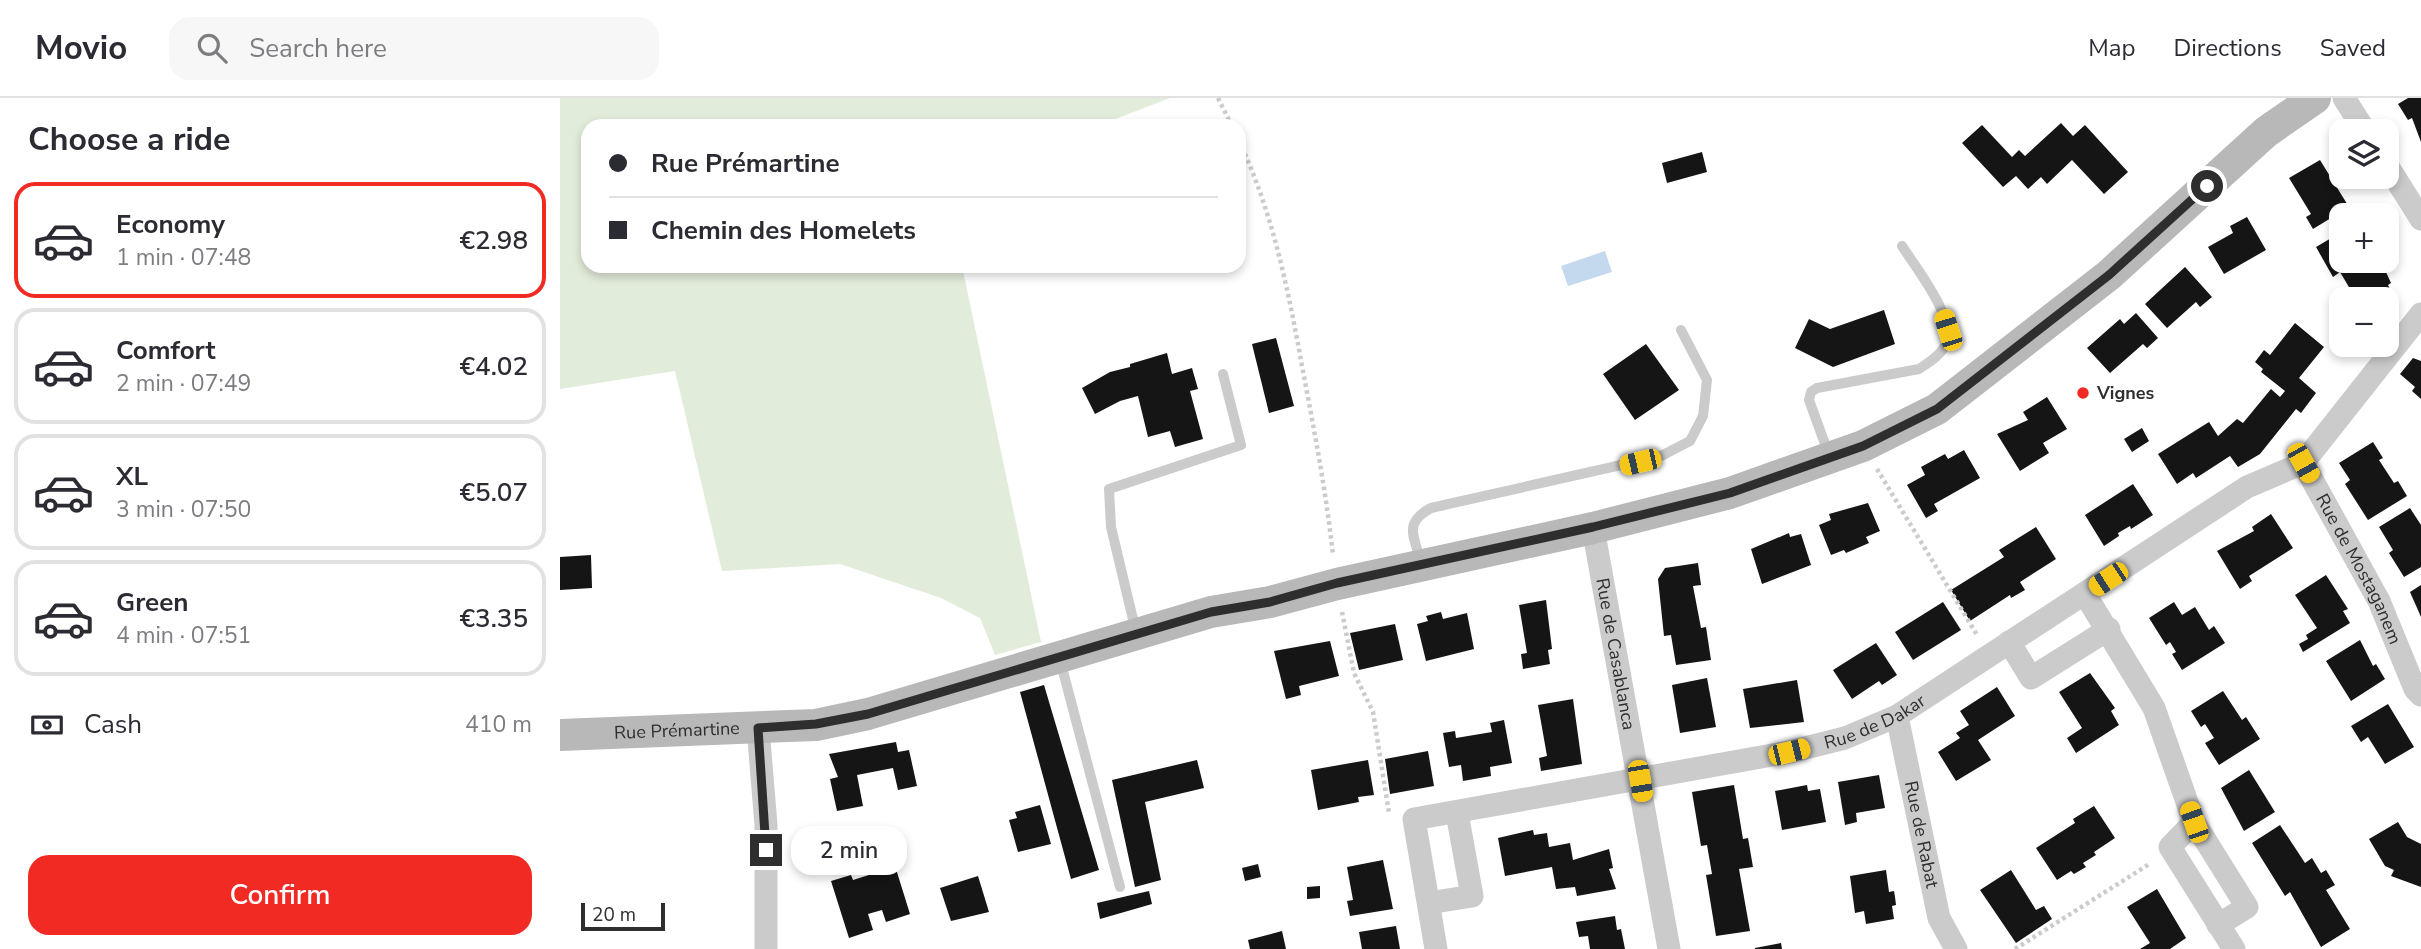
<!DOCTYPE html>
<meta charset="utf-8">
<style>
:root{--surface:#fff;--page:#f7f7f7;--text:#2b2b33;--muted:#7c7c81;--line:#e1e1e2;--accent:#f12a23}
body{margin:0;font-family:"Nunito Sans",sans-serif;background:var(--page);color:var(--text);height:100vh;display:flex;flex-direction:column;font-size:26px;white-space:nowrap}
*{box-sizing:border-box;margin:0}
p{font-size:23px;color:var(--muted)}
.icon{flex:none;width:38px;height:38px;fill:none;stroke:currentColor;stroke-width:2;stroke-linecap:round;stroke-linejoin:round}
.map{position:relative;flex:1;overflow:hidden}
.panel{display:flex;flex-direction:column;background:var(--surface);width:560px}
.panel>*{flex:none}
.banner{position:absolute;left:21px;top:21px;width:665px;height:154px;border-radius:21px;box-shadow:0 4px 10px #0003;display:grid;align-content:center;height:154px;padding:0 28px;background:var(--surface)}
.tools{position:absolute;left:1769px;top:21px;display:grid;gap:14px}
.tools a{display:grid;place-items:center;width:70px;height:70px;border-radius:14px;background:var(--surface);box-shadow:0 4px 10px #0003;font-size:35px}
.scale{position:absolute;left:21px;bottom:18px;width:84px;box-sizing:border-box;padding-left:7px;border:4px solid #2e2e2e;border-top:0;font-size:19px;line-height:24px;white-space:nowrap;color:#2e2e2e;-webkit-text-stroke:5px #fff;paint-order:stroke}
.end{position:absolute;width:32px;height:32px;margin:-16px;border:9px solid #2e2e2e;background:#fff;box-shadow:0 0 0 4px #fff}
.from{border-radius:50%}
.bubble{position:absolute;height:49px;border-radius:21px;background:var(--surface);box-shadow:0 4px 10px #0003;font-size:23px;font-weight:600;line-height:49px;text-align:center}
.car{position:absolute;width:21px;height:42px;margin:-21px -10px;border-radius:9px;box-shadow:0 0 5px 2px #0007;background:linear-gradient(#f5c518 24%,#345 0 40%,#f5c518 0 76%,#345 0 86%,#f5c518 0)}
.banner b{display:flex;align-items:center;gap:24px;height:66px;font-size:26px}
.banner b+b{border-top:2px solid var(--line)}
.banner i{width:18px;height:18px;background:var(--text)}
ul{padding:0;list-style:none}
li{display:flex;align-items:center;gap:21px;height:116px;margin:0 14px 10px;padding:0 14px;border:4px solid var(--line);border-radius:21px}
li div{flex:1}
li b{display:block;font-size:26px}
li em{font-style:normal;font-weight:600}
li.current{border-color:var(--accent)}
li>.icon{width:63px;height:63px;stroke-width:1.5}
h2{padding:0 28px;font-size:32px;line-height:84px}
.pay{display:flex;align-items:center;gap:18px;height:77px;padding:0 28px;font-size:26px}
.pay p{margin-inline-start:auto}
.action{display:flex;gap:14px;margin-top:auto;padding:14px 28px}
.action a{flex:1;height:80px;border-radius:21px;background:var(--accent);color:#fff;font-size:28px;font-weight:600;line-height:80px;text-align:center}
header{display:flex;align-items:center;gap:42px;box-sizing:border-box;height:98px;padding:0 35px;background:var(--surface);border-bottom:2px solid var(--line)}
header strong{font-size:33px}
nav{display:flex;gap:38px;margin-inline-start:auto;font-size:24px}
.search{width:490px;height:63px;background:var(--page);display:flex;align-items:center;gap:18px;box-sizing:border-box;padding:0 24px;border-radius:21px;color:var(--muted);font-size:26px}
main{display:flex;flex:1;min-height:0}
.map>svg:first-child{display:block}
</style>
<header>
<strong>Movio</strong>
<div class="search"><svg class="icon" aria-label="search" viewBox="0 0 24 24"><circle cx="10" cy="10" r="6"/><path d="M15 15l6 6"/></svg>Search here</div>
<nav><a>Map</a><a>Directions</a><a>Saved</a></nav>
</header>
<main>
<section class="panel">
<h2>Choose a ride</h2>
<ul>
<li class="current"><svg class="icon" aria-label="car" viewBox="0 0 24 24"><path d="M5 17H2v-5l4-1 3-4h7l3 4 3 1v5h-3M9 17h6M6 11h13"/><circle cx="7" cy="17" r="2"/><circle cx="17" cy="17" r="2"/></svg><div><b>Economy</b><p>1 min · 07:48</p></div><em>€2.98</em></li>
<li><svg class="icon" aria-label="car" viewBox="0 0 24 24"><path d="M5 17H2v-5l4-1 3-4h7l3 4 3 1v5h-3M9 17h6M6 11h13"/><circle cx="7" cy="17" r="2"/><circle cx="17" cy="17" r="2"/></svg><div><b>Comfort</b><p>2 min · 07:49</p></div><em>€4.02</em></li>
<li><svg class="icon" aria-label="car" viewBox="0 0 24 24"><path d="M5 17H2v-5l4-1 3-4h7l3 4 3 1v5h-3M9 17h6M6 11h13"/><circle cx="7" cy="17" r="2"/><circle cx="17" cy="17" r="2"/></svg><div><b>XL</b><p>3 min · 07:50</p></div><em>€5.07</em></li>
<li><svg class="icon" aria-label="car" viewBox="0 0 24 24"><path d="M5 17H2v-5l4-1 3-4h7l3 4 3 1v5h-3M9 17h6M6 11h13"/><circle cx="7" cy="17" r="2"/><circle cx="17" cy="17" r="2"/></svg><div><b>Green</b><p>4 min · 07:51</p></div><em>€3.35</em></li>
</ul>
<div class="pay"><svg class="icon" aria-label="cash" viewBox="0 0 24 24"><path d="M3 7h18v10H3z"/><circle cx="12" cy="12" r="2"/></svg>Cash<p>410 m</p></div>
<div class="action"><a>Confirm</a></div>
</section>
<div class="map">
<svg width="1861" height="851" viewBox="0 0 1861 851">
<rect width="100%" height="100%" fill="#fff"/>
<path fill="#e2ecda" d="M0,0H610L537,28H28V168H402L481,544L435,557L420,520L381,500L280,466L162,473L115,273L0,291Z"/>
<path fill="#c5d9ee" d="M1045,153L1052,174L1008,188L1001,168Z"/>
<g fill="#151515">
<path d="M1848,0H1861V44L1852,20L1848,22L1838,6Z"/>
<path d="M1501,25L1513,38L1525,27L1568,74L1544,96L1512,62L1487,86L1481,79L1468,91L1456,78L1443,89L1402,45L1422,27L1452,59L1459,52L1465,58Z"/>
<path d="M1142,54L1147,74L1107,85L1102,65Z"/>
<path d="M1760,62L1789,109L1753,131L1746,119L1751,116L1729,80Z"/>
<path d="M1687,119L1706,152L1664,176L1648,149L1673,135L1670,128Z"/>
<path d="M1773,139L1782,153V163H1821L1831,185L1828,187L1834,199L1833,203L1827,207V201H1796L1780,174L1773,179L1756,149Z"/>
<path d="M1625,169L1652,199L1640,209L1636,204L1607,230L1585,206Z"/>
<path d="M1324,212L1335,246L1273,269L1235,250L1249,221L1270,231Z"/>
<path d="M1576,215L1598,240L1587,250L1583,246L1550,275L1527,250L1560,221L1564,226Z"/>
<path d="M1735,225L1764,249L1739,280L1756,295L1741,315L1736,311L1700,356L1678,369L1670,358L1636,380L1633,375L1617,386L1598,356L1649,324L1658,338L1677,321L1683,325L1711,291L1720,299L1725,293L1701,274L1703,271L1695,264L1704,252L1710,257Z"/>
<path d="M716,240L734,308L709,315L692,246Z"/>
<path d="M1086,246L1119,292L1075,322L1043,276Z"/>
<path d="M607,255L612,276L632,270L638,291L630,293L643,341L615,349L610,333L588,339L578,298L560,303L535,316L522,290L550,274L570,269V266Z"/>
<path d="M1853,260L1861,263V301L1852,293L1855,289L1840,276Z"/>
<path d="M1525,289L1529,296L1521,302L1516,294Z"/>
<path d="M1487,299L1507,331L1483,345L1489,355L1460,373L1437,336L1468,322L1463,314Z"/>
<path d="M1582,330L1589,343L1572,354L1564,341Z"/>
<path d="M1813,344L1823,360L1819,362L1834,385L1838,383L1847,398L1808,422L1785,386L1790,382L1779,365Z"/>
<path d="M1404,352L1420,380L1374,406L1378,413L1366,420L1347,387L1365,377L1361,369L1385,356L1388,361Z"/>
<path d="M1573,386L1593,417L1571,431L1570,428L1558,435L1559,438L1544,448L1525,417Z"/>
<path d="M1308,405L1320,433L1306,439L1309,445L1286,455L1284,452L1271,457L1259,427L1271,422L1269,416Z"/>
<path d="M1850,410L1861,427V469L1844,479L1829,455L1833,452L1819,429Z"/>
<path d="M1711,416L1733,450L1689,478L1692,483L1680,491L1657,453L1694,433L1692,429Z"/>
<path d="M1476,429L1496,461L1460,484L1465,492L1451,500L1450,497L1410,523L1391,492L1444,459L1439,452Z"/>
<path d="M1229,435L1230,439L1241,436L1251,467L1202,486L1191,451Z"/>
<path d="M31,457L32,490L0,492V459Z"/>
<path d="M1138,465L1141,487L1133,488L1141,530L1146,529L1151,562L1116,567L1111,537L1104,538L1098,481L1105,470Z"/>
<path d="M1766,477L1788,511L1783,513L1790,525L1743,554L1739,546L1748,541L1746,537L1757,530L1735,497Z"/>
<path d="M1861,487V519L1850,494Z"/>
<path d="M986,502L992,551L988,552L990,566L963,571L961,556L967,555L959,507Z"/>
<path d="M1383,504L1401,532L1353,562L1335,534Z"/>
<path d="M1614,504L1622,517L1635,509L1649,532L1654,528L1665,545L1622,572L1612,556L1616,554L1610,544L1606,547L1589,520Z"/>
<path d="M881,514L883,521L907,515L914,551L866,563L857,526L868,523L866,518Z"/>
<path d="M835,526L843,562L799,572L790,535Z"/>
<path d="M1800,542L1813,568L1816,566L1825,581L1791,603L1766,563Z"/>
<path d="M770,543L779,578L739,588L741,597L726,601L714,553Z"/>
<path d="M1316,545L1337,577L1322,587L1319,583L1292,601L1273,572Z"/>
<path d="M1530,575L1555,610L1551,613L1559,627L1516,655L1507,640L1522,630L1499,594Z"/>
<path d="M1147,580L1156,629L1120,635L1112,587Z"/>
<path d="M1237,582L1244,624L1190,630L1183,591Z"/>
<path d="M484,587L539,772L511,781L460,594Z"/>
<path d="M1437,589L1455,618L1418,642L1431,662L1396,683L1378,654L1400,640L1396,635L1409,627L1400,613Z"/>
<path d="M1663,593L1682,622L1686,619L1700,641L1659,667L1645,645L1654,640L1645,626L1641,629L1631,613Z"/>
<path d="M1013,601L1022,666L981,673L979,660L987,658L978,607Z"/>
<path d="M1828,606L1854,649L1825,666L1808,639L1801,644L1791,628Z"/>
<path d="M944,622L952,665L930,669L931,678L903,683L901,667L889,669L883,635L895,633L896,640L932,634L930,625Z"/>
<path d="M336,644L338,654L349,652L357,688L338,692L333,670L297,677L303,708L277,713L270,681L278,679L269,656Z"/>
<path d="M868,653L874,688L830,696L825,661Z"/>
<path d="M637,662L644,690L585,704L601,782L575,789L552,682Z"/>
<path d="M808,662L814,697L798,699L799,704L758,712L751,672Z"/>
<path d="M1689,672L1715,714L1684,733L1661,690Z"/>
<path d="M1319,677L1325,710L1296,715L1297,724L1285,727L1278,684Z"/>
<path d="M1174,687L1183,741L1188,740L1193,769L1179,771L1190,833L1156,838L1146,777L1152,776L1147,747L1141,748L1132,694Z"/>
<path d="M1247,687L1248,693L1260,691L1266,724L1222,732L1215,693Z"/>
<path d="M480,707L491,746L458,754L449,722L457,720L455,714Z"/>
<path d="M1534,708L1555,740L1534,754L1536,757L1523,765L1526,769L1514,776L1511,773L1497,782L1476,750L1515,725L1513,721Z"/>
<path d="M1838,724L1847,739L1861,746V789L1831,778L1834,772L1825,768L1809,741Z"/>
<path d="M1720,727L1745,765L1752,760L1761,775L1766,772L1775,787L1766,792L1790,831L1761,849L1730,794L1725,798L1692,745Z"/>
<path d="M973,732L974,737L987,735L989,749L1010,745L1013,762L1049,751L1053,770L1049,771L1056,791L1017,798L1015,789L996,791L992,769L945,778L938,740Z"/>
<path d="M331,755L350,816L326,824L322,812L308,816L313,832L289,840L271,783L291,777L293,782L312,776L308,762Z"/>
<path d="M823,762L833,811L790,818L787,803L793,802L787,769Z"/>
<path d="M698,766L701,779L685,783L682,770Z"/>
<path d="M1326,772L1329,794L1334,793L1335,799L1336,807L1332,808L1334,821L1306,826L1304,813L1295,815L1290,778Z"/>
<path d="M1451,772L1476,812L1484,808L1492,821L1456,845L1420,792Z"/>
<path d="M418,778L429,814L391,823L380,790Z"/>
<path d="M760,788V800L747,801V789Z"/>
<path d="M1597,791L1626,840L1610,851H1580L1590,845L1567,809Z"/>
<path d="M589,793L592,806L540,821L537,805Z"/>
<path d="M1055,818L1057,832L1061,831L1065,851H1030L1028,838L1019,839L1016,824Z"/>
<path d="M836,828L840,851H802L799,834Z"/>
<path d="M722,833L726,851H690L688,842Z"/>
<path d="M1221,845L1222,851H1195V850Z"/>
</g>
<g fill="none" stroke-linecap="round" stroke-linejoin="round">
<g stroke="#cbcbcb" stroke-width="4.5" stroke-dasharray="3.5 3.5" stroke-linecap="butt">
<path d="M658,0L672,28"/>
<path d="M679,43C713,115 728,191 742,268C754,331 766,393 773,457"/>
<path d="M1317,371L1417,537"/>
<path d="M782,514L794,575L813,614L829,715"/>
<path d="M1455,851L1591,765"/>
</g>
<g stroke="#cbcbcb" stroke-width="10">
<path d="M1269,357L1249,302L1251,294L1257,290L1359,271C1368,265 1383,256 1386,245C1395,218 1356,170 1342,148"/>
<path d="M861,464C854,438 843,425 871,410L1101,358L1130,343L1143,318L1147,282L1121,232"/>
<path d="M576,534L551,429L549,391L681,347L663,276"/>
<path d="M500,562L560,789"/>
</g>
<g stroke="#cbcbcb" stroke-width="23">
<path d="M1784,0L1805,33"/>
<path d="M1827,67L1861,121"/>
<path id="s1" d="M1861,216L1743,365L1819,503L1855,591L1861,597"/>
<path id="s2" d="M1033,430L1109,851"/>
<path d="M1525,496L1594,610L1634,724L1610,749L1674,851"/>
<path d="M1449,544L1471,580L1549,531"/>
<path id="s3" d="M1337,618L1379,820L1396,851"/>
<path d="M198,630L206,727V851"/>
<path d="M1634,724L1687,809L1658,827"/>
<path d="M869,805L912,798L897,715"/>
<path id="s4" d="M876,851L854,721L1229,654L1285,640L1337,618L1687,389L1743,365"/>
</g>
<path stroke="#b8b8b8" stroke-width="32" id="s5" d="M0,637L256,627L308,616L651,514L710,504L777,486L1033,430L1170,395L1303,348L1377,311L1549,177L1706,34L1755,0"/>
</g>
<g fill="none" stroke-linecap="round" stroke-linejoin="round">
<path stroke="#2e2e2e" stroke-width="9" d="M206,752L198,630L256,626L308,616L651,514L710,504L777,485L1033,429L1170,395L1303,348L1377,311L1549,177L1647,88"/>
</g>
<circle fill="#f12a23" stroke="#fff" stroke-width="2.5" cx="1523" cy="295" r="7"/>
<g text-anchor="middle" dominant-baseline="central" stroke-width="7" stroke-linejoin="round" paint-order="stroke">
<g font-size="18" font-weight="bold" fill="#2e2e2e" stroke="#fff" text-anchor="start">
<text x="1537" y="295">Vignes</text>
</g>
<g font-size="18" fill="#2e2e2e" stroke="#fff">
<text stroke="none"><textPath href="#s1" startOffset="310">Rue de Mostaganem</textPath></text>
<text stroke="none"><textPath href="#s2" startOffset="128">Rue de Casablanca</textPath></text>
<text stroke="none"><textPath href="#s4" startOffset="604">Rue de Dakar</textPath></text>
<text stroke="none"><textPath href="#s5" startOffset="117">Rue Prémartine</textPath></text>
<text stroke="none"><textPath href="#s3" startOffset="121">Rue de Rabat</textPath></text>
</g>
</g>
</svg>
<div class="tools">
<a><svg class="icon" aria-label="layers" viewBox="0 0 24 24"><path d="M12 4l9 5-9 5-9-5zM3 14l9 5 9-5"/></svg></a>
<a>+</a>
<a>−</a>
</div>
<div class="scale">20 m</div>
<i class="end from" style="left:1647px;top:88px"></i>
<i class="end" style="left:206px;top:752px"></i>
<div class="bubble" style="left:231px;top:728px;width:116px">2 min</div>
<i class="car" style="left:1388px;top:232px;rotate:342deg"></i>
<i class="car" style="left:1080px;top:364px;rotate:257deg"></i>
<i class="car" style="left:1743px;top:365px;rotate:151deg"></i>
<i class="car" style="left:1548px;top:481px;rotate:237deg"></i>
<i class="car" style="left:1229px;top:654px;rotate:76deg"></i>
<i class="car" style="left:1080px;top:683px;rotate:170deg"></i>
<i class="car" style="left:1634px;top:724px;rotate:341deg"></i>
<div class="banner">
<b><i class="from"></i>Rue Prémartine</b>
<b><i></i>Chemin des Homelets</b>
</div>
</div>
</main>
